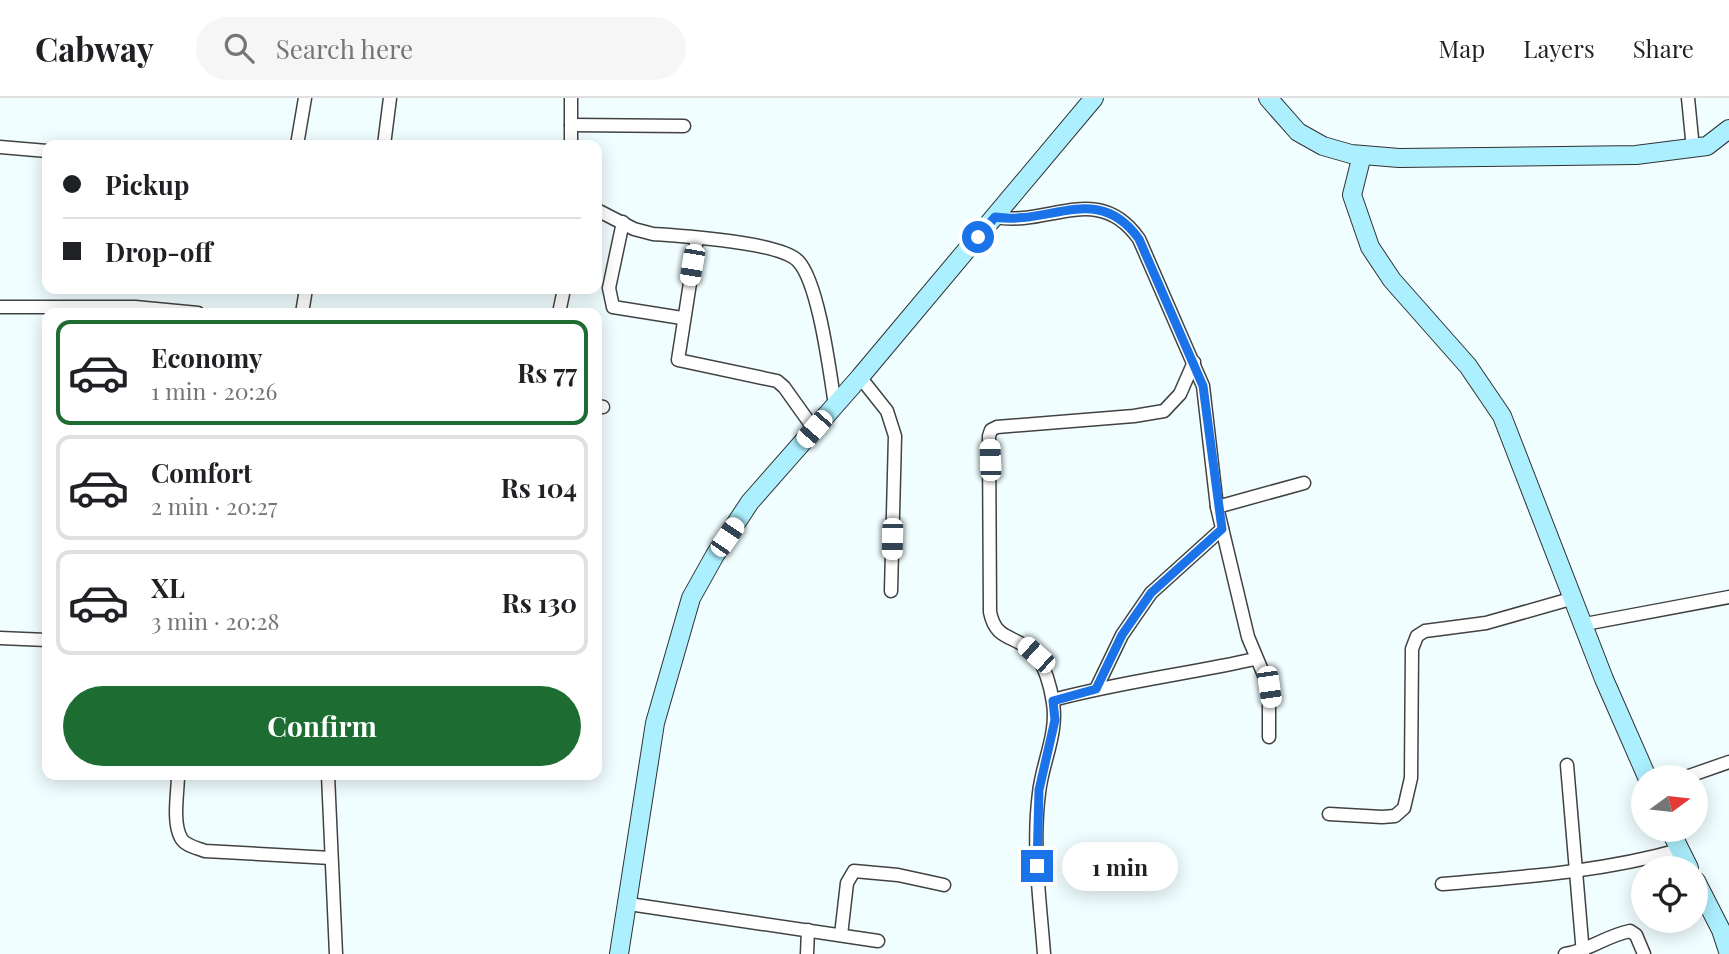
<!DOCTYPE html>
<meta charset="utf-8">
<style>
:root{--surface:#fff;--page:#f6f6f6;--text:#202124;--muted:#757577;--line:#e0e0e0;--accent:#1d6d33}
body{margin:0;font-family:"Playfair Display",serif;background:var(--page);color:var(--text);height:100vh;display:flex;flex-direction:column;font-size:26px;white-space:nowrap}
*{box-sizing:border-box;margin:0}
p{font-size:23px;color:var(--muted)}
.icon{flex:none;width:38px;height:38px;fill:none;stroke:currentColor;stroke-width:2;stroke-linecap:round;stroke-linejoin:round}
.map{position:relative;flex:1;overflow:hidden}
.side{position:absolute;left:42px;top:210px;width:560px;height:472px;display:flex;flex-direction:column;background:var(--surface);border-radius:14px;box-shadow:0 4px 18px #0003}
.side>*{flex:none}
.hud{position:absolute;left:42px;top:42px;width:560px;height:154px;border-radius:14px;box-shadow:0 4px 18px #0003;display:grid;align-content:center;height:154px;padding:0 21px;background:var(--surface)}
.needle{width:46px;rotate:75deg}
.tools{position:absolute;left:1631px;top:667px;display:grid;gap:14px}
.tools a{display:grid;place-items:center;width:77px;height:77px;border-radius:50%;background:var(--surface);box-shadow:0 4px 18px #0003;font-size:35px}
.end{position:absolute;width:32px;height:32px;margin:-16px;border:9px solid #1a73e8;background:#fff;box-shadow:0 0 0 4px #fff}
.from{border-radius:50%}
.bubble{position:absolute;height:49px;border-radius:24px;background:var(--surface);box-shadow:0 4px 18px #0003;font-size:23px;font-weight:700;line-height:49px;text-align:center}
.car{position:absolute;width:21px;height:42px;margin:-21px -10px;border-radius:9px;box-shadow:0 0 5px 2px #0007;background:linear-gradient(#fff 24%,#345 0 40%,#fff 0 76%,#345 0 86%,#fff 0)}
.hud b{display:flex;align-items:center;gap:24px;height:66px;font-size:26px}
.hud b+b{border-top:2px solid var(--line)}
.hud i{width:18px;height:18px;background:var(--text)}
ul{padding:12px 0 0;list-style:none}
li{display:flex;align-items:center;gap:21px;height:105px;margin:0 14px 10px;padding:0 7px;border:4px solid var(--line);border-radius:14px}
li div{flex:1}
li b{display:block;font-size:26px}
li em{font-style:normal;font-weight:700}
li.active{border-color:var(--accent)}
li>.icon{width:63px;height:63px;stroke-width:1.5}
.cta{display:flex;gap:14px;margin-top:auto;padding:14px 21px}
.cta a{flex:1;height:80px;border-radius:42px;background:var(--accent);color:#fff;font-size:28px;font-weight:700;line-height:80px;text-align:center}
header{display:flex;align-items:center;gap:42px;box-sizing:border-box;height:98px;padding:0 35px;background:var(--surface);border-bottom:2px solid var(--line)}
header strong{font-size:33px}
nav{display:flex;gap:38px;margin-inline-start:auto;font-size:24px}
.search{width:490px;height:63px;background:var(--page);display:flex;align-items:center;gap:18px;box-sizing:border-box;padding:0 24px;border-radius:38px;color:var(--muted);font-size:26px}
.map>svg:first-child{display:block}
</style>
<header>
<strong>Cabway</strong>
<div class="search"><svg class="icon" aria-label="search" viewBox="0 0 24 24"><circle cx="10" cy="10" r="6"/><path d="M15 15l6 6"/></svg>Search here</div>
<nav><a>Map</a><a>Layers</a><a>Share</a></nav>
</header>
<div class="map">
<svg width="1729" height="856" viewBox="0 0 1729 856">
<rect width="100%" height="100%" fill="#f1feff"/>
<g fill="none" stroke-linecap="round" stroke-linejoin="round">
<g stroke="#424242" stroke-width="15">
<g id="street">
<path d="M1688,0L1693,51"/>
<path d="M571,27L684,28"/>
<path d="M297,47L305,0"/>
<path d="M384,47L390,0"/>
<path d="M571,47V0"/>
<path d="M0,49L47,53"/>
<path d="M597,112L634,131L653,136C681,138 780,144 798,163C819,185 830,276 835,307"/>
<path d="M995,119C1049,129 1098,83 1139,141L1203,288L1217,409L1248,539L1269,589V639"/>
<path d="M623,124L609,190L613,209L682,220"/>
<path d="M697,140L678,262L777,283L784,289L814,331"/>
<path d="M0,209H135L198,215"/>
<path d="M302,215L306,191"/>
<path d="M559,215L564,191"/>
<path d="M860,279L887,313L895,338L891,493"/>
<path d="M597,308L603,309"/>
<path d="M1217,409L1304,385"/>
<path d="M1585,526L1729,499"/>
<path d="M0,540L47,542"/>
<path d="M1096,591L1122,537L1151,495L1222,431"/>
<path d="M1053,602C1119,584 1188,576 1255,561"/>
<path d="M1567,667L1583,856"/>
<path d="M178,677C178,694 172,724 181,740C185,748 198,750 205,753L331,760"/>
<path d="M328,677L336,856"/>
<path d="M1686,679L1729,664"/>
<path d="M1329,716L1382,719L1395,718L1404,710L1411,680L1412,551L1417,538L1425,533L1486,525L1574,500"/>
<path d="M1442,786C1522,779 1601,774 1679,752"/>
<path d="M629,806L878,843"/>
<path d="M841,837L847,785L854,773L898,777L944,787"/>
<path d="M807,856L808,832"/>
<path d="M1044,856C1040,803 1032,748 1039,695C1042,665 1058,636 1053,605C1051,590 1045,567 1034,555C1015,536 996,544 990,514L989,338L991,332L997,329L1134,318L1164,313L1180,296L1194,264"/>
<path d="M1565,856C1589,853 1605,838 1630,833L1636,837L1644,856"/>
</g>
</g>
<g stroke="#313131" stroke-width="20">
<g id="secondary">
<path d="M1268,0L1298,34L1323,48L1351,56L1399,60L1636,57L1707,48L1729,31"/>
<path d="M1362,57L1352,97L1370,149L1392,182L1468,268L1502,318L1604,581L1647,679"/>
<path d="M1670,732L1689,770"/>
<path d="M1696,783L1721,832L1729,856"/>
<path d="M619,856L655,625L691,500L715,457L750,404L860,279L1094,0"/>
</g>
</g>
<use href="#street" stroke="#fff" stroke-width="12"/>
<use href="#secondary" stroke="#acf0ff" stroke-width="18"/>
</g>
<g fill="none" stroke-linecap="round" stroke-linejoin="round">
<path stroke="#1a73e8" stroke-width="9" d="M978,139L995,119C1049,128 1098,83 1139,141L1203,288L1222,431L1151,495L1122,537L1096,591L1053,603L1055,622L1039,692L1037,768"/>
</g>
</svg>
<div class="tools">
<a><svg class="needle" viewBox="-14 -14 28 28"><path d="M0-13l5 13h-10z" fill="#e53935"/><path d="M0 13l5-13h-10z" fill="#757577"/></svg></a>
<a><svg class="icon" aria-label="locate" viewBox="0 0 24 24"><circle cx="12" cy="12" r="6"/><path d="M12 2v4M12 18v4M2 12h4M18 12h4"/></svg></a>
</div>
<i class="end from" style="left:978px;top:139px"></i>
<i class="end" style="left:1037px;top:768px"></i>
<div class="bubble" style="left:1062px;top:744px;width:116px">1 min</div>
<i class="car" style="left:692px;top:167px;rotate:190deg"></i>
<i class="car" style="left:814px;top:331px;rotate:221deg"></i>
<i class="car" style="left:990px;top:362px;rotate:358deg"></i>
<i class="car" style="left:727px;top:439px;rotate:34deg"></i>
<i class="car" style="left:892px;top:441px;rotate:181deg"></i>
<i class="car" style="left:1036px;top:557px;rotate:312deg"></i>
<i class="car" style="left:1269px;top:589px;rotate:172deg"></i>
<div class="hud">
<b><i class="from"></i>Pickup</b>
<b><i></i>Drop-off</b>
</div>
<section class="side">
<ul>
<li class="active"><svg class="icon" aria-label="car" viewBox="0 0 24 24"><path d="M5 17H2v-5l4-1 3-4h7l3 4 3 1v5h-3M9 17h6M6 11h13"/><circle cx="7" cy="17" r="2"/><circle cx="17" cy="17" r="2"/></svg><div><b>Economy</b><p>1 min · 20:26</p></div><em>Rs 77</em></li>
<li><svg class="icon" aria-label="car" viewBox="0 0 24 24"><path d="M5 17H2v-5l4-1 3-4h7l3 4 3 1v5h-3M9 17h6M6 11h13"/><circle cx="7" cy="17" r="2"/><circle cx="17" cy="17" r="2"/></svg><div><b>Comfort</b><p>2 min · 20:27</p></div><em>Rs 104</em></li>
<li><svg class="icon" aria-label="car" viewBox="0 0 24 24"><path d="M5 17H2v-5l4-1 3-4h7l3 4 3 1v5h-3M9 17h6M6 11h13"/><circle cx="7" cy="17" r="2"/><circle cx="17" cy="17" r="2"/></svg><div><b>XL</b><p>3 min · 20:28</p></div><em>Rs 130</em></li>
</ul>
<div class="cta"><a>Confirm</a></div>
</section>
</div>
